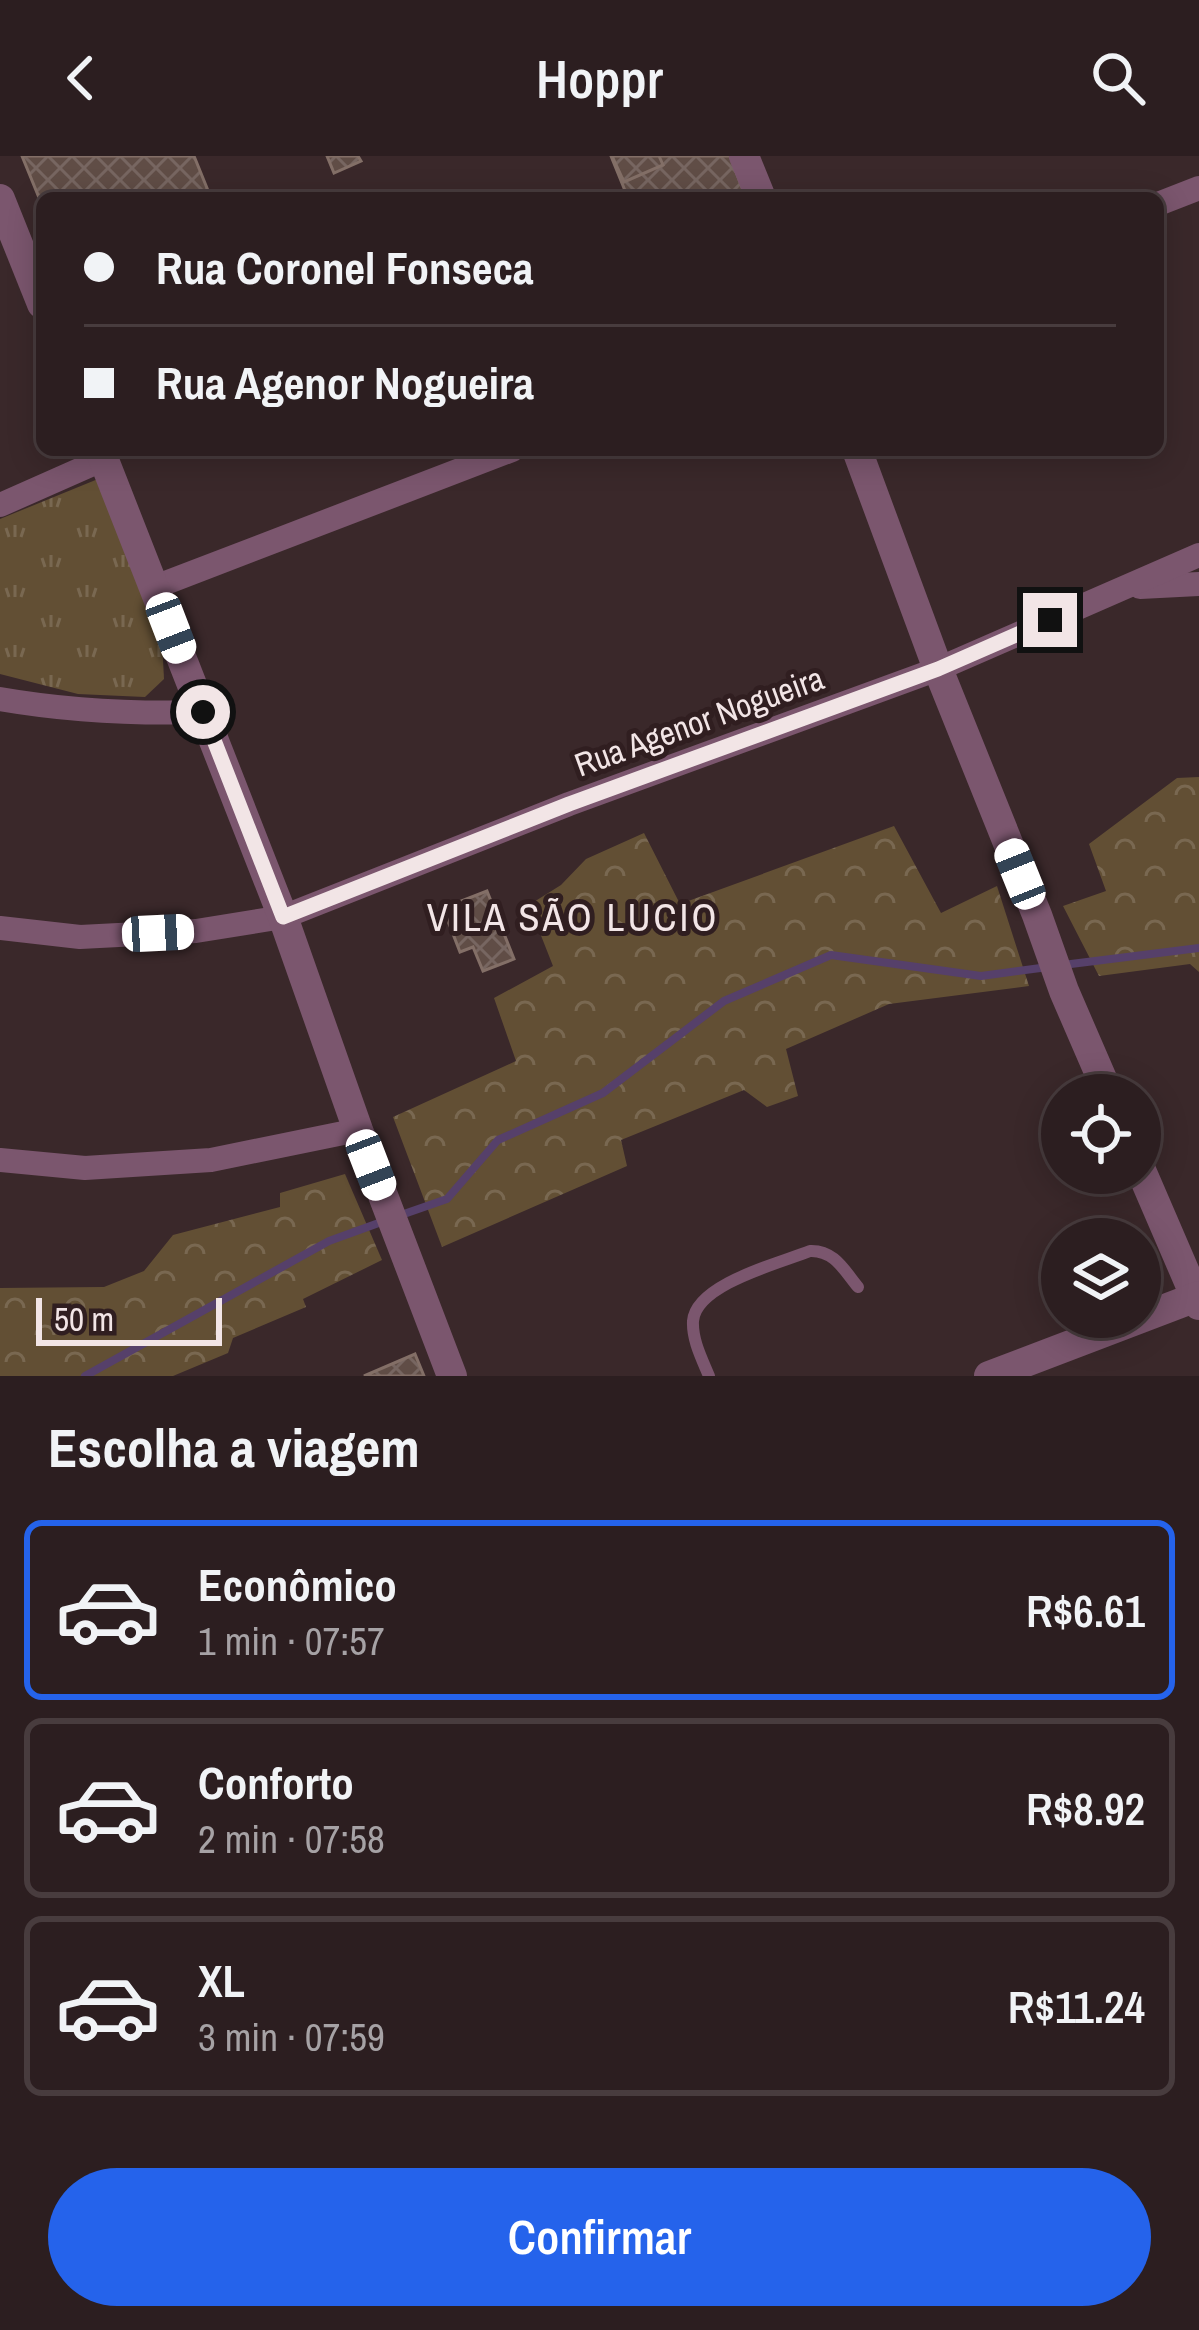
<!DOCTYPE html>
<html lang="pt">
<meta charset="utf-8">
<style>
:root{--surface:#2c1e20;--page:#382b2d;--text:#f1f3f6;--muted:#a6a2a5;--line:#483c3e;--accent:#2563eb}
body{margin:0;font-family:"Archivo Narrow",sans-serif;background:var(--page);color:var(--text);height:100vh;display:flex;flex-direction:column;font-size:45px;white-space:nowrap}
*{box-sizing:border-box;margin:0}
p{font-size:39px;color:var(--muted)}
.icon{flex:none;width:66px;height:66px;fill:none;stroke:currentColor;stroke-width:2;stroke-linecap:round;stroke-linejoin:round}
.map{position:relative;height:1220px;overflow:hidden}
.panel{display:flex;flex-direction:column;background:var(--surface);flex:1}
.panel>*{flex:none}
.top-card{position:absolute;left:36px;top:36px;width:1128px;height:264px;border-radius:18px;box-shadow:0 6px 30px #0003,0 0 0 3px var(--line);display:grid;align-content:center;height:264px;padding:0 48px;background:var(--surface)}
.fabs{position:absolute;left:1041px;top:918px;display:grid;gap:24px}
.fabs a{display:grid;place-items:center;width:120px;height:120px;border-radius:50%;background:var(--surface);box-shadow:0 6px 30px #0003,0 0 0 3px var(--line);font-size:60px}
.scale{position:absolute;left:36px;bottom:30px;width:186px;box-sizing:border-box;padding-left:12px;border:6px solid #f2e5e6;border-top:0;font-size:33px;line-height:42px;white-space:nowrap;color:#f2e5e6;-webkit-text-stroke:9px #301e20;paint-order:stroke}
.end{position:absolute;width:54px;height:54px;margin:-27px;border:15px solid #f2e5e6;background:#111;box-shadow:0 0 0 6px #111}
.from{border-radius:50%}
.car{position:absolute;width:36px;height:72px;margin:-36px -18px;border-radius:15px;box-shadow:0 0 9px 3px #0007;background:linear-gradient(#fff 24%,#345 0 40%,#fff 0 76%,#345 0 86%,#fff 0)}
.top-card b{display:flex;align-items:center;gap:42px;height:114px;font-size:45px}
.top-card b+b{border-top:3px solid var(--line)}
.top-card i{width:30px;height:30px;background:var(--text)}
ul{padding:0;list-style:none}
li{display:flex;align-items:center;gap:36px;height:180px;margin:0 24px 18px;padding:0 24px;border:6px solid var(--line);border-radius:18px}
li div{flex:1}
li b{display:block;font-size:45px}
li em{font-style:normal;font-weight:600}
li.current{border-color:var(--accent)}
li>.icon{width:108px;height:108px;stroke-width:1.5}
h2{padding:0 48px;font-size:54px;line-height:144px}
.primary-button{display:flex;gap:24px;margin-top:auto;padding:24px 48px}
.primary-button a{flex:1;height:138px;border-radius:72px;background:var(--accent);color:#fff;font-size:48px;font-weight:600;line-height:138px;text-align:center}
header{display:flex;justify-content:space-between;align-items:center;height:156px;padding:0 48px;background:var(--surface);font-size:54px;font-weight:600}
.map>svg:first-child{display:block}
</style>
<header><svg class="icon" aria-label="back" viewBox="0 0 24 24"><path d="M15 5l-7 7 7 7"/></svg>Hoppr<svg class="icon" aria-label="search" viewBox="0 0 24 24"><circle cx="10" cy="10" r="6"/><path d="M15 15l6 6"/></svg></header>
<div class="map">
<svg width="1199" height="1220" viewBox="0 0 1199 1220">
<defs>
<pattern id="forest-crowns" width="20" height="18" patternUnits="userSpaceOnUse" patternTransform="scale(3)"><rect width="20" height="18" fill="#624f34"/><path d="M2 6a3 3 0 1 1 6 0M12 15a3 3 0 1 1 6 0" fill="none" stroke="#796851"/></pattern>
<pattern id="park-tufts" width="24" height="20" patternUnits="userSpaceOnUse" patternTransform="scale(3)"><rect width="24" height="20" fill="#624f34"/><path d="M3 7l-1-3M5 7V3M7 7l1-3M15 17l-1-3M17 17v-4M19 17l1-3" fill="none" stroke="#796851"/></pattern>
<pattern id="building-cross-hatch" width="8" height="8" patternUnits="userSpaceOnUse" patternTransform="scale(3)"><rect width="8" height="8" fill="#604d46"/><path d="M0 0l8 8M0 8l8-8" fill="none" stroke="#776661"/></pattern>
</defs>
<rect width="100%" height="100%" fill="#3a282a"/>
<g fill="url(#forest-crowns)">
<path d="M1199,621V816L1190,808L1099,820L1063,750L1106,735L1089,688L1177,622Z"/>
<path d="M894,670L941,757L997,730L1029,830L889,848L786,893L798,940L767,951L744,934L621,984L627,1010L442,1091L393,961L516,905L494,842L553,810L529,749L561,729L586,703L644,677L680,748Z"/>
<path d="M345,1018L382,1104L303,1143L306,1151L233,1182L228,1197L173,1220H0V1132L104,1131L144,1115L173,1079L280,1051V1037Z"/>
</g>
<path fill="url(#park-tufts)" d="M98,323L162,485L164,523L145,541L78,538L0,518V363Z"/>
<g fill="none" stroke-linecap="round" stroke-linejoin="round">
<g stroke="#56406a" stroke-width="8">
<path d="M1063,809L1199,792"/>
<path d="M401,1059L447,1043L498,984L603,937L724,845L831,799L981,820L1048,811"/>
<path d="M85,1220L329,1085L387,1064"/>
</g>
</g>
<g fill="url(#building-cross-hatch)" stroke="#836f67" stroke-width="3">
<path d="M22,0H194L211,42H42V49Z"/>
<path d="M327,0H358L361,5L334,17Z"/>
<path d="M611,0H730L746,42H628Z"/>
<path d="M612,0H659L663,9L624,26Z"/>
<path d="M487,735L514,803L483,815L473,791L460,796L443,752Z"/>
<path d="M415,1198L424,1220H364Z"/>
</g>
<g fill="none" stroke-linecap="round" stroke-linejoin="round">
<path stroke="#7b566e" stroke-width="12" d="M709,1220C702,1203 692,1184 693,1165C696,1128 780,1107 810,1095C834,1094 844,1114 858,1131"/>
<g stroke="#7b566e" stroke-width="24">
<path d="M1158,48L1199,32"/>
<path d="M0,349L104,303"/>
<path d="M155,431L512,294"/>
<path d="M1140,431L1199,428"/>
<path d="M0,543C69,555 134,558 203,556"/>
<path d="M0,772L80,781L196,775L283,761L569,648L938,513L1199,399"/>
<path d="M0,1004L85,1012L211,1004L358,974"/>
</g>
<g stroke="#7b566e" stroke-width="30">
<path d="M744,0L761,42"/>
<path d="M0,43L42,148"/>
<path d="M100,294L283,761L358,974L452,1220"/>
<path d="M857,294L938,513L1037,759L1064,835L1109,939"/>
<path d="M1140,1012L1199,1149"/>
<path d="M989,1220L1199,1140"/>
</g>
</g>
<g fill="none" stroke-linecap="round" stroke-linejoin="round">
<path stroke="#f2e5e6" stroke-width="15" d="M203,556L283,761L569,648L938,513L1050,464"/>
</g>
<g text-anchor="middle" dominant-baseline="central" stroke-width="10" stroke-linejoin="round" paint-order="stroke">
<g font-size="33" fill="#f2e5e6" stroke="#301e20">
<text transform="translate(699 565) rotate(-20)">Rua Agenor Nogueira</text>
</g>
<g font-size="39" letter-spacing="3" fill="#f2e5e6" stroke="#301e20">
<text x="573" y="761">VILA SÃO LUCIO</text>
</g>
</g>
</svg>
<div class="fabs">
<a><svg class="icon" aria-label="locate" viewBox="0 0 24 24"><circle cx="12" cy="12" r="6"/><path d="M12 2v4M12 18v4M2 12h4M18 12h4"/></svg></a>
<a><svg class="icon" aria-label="layers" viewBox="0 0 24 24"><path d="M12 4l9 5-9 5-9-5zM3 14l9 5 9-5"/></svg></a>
</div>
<div class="scale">50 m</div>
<i class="end from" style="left:203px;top:556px"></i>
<i class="end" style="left:1050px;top:464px"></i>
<i class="car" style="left:171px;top:472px;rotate:159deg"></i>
<i class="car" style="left:1020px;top:718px;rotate:338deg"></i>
<i class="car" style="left:158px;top:777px;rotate:87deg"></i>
<i class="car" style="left:371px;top:1009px;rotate:159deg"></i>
<div class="top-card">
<b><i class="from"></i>Rua Coronel Fonseca</b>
<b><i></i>Rua Agenor Nogueira</b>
</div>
</div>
<section class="panel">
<h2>Escolha a viagem</h2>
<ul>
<li class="current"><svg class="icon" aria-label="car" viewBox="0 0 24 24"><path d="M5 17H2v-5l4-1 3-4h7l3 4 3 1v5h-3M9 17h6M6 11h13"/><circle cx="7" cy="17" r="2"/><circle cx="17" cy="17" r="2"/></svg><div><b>Econômico</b><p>1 min · 07:57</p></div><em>R$6.61</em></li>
<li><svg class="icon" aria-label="car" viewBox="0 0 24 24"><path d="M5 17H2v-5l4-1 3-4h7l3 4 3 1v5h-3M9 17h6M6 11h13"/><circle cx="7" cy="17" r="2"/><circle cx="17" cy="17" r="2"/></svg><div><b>Conforto</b><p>2 min · 07:58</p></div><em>R$8.92</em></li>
<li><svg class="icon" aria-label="car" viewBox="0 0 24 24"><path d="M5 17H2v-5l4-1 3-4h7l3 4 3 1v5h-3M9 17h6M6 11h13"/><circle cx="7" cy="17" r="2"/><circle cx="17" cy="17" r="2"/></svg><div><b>XL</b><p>3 min · 07:59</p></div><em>R$11.24</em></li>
</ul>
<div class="primary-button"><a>Confirmar</a></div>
</section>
